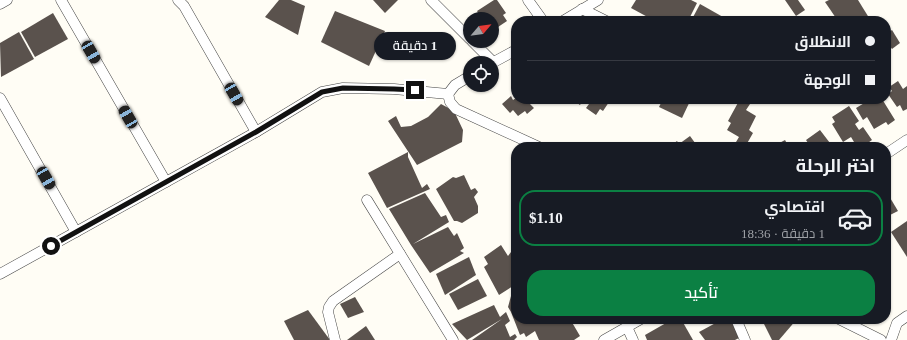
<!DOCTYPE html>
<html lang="ar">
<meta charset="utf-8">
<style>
:root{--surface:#171b24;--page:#242831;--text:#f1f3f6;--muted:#9ea1a6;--line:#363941;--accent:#0b8043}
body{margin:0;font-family:"Times New Roman",Cairo,serif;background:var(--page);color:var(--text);direction:rtl;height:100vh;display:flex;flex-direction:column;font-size:15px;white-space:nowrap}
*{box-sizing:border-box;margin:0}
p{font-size:13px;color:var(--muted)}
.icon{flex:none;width:22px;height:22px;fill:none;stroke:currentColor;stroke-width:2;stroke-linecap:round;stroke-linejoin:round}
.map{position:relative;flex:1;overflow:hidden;direction:ltr}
.details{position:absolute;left:511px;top:142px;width:380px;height:182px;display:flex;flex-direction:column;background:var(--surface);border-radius:16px;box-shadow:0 1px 3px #0004;direction:rtl}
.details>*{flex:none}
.banner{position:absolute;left:511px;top:16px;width:380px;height:88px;border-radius:16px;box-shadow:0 1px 3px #0004;direction:rtl;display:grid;align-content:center;height:88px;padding:0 16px;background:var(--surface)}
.needle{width:26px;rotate:61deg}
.fabs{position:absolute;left:463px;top:12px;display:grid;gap:8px}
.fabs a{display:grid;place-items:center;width:36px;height:36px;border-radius:50%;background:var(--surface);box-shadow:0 1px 3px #0004;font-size:20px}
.end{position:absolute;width:18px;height:18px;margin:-9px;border:5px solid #111;background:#fff;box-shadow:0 0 0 2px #fff}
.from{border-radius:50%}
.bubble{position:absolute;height:28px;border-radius:14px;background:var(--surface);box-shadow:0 1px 3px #0004;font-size:13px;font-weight:600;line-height:28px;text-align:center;direction:rtl}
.car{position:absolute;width:12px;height:24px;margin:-12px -6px;border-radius:5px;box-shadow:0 0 3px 1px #0007;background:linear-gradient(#222 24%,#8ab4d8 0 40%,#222 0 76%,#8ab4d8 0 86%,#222 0)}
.banner b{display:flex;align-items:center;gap:14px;height:38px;font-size:15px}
.banner b+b{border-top:1px solid var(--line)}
.banner i{width:10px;height:10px;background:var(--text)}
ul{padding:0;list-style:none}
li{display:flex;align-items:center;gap:12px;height:56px;margin:0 8px 6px;padding:0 8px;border:2px solid transparent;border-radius:16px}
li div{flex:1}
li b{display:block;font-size:15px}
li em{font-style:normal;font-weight:600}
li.selected{border-color:var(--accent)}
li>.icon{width:36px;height:36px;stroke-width:1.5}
h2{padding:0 16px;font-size:18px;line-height:48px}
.button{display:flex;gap:8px;margin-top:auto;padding:8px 16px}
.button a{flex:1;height:46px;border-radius:16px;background:var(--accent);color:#fff;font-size:16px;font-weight:600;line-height:46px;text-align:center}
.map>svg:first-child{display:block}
</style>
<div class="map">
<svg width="907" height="340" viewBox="0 0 907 340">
<rect width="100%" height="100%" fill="#fffdf5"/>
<g fill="#5a524d">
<path d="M279,0H291L305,6L298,35L265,17Z"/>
<path d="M373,0H398L385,13Z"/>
<path d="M494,0H497L506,13L503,15L507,21L492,31V19H482L477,11Z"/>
<path d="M636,0H691L697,3L688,21H655L631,8Z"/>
<path d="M785,0H798L805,10L796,16Z"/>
<path d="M829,0H858L871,21H838L825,2Z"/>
<path d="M700,4L723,17L721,21H691Z"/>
<path d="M335,11L385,31L369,66L321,42Z"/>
<path d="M53,13L68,39L35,57L21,32Z"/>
<path d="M892,30L900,43L892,49L886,41V34Z"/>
<path d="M19,32L34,59L1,77L0,43Z"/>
<path d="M898,81L903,89L907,86V109L903,111L900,105L897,107L888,94L892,91L889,87Z"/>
<path d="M511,96L513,100L516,98V99H525L534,108L527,114L525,111L518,116L513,110L510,113L502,104Z"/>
<path d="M573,99H611L603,111L600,109L596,115L586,108L589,104L583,100L580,105L573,100Z"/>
<path d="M663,99H691L682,118L659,107Z"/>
<path d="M740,99L750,104L746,110L756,116L749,130L753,133L745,147L736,142L739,137L727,130L731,123L728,121Z"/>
<path d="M871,99H882L895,120L888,125L886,122L874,129L867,117L863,120L856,108Z"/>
<path d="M441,104L454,111L463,130L462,142L417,165L388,121L396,116L401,127L411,126L428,117Z"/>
<path d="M849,106L859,121L855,124L859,130L863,127L872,140L862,147H849L848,146L854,142L851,137L843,142L832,124L835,122L832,117Z"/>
<path d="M820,130L833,147H802L808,143L806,140Z"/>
<path d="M690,136L698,147H669L677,141L679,144Z"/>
<path d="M785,140L789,147H772Z"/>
<path d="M408,152V157L422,188L427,184L430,189L387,208L368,173Z"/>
<path d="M464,175L471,190L475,188L478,192L474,197L478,206V213L462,223L457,221H454L436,189L453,177L456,178Z"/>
<path d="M886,191L898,211L886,217Z"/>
<path d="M425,193L441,217L446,215L449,222L413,244L448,227L454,236L457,233L464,248L460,251L464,253L430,273L411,245L389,209Z"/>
<path d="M907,221V257L891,232Z"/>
<path d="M501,245L508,256L511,252L516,258L512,262L516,268V284L499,295L484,267L488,264L484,257Z"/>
<path d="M469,257L476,275L445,295L436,274Z"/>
<path d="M478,279L487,296L458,310L449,294Z"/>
<path d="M516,294V319H570L580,336L574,340H539L535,331L526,337L524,333L520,335L511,312L508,307L511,296Z"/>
<path d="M355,297L364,312L348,318L340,304Z"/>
<path d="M494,305L500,317L506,312L510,321L505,325L510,337L515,334L517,337L514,340H472L502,319L467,340L452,324Z"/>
<path d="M308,310L330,340H294L284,321Z"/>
<path d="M673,319H681L693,340H647L645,335Z"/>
<path d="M723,319H731L739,338L735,340H705L699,332Z"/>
<path d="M769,319H797L779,340H772L764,324Z"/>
<path d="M366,326L375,340H347Z"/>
</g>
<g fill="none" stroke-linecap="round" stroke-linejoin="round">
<g stroke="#444" stroke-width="11">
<g id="minor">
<path d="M61,0L166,182"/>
<path d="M178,0L184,6L256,132"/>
<path d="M431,0L470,39"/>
<path d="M528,0L543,21"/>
<path d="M0,4L7,0"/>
<path d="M582,9L606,21"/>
<path d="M563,21L598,0"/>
<path d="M472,41L493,62"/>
<path d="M492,63L516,50"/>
<path d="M448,94L450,102L456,109L539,147"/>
<path d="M448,94L455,85L470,76"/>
<path d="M0,98L76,232"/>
<path d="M886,154L907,140"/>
<path d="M367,200L453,340"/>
<path d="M0,274L256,132L322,92L343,88L394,89L448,94"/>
<path d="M736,319L745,340"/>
<path d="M839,319L881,340"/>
<path d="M627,327L633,340"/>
<path d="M335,340L328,312L329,307L333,301L400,254"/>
<path d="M604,340L641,319"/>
<path d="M891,340L897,323L907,316"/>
</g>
</g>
<use href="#minor" stroke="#fff" stroke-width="10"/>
</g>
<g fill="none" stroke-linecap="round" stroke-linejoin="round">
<path stroke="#111" stroke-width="5" d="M51,246L256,132L322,92L343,88L394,89L415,90"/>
</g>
</svg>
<div class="fabs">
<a><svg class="needle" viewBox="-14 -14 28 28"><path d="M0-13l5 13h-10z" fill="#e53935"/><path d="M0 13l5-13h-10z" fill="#9ea1a6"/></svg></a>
<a><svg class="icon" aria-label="locate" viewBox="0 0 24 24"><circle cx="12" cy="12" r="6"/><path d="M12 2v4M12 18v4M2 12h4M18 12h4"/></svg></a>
</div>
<i class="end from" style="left:51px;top:246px"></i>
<i class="end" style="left:415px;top:90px"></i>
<div class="bubble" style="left:374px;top:32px;width:82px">1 دقيقة</div>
<i class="car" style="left:91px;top:52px;rotate:150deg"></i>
<i class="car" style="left:234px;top:94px;rotate:150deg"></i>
<i class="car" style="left:128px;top:117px;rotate:330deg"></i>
<i class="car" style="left:46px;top:178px;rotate:150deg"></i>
<div class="banner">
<b><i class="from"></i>الانطلاق</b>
<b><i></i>الوجهة</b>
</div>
<section class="details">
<h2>اختر الرحلة</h2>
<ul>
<li class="selected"><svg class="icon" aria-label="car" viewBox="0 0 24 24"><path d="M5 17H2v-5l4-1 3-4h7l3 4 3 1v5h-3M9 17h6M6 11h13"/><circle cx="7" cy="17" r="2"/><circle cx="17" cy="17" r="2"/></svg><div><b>اقتصادي</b><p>1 دقيقة · 18:36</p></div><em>$1.10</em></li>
</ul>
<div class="button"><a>تأكيد</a></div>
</section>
</div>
